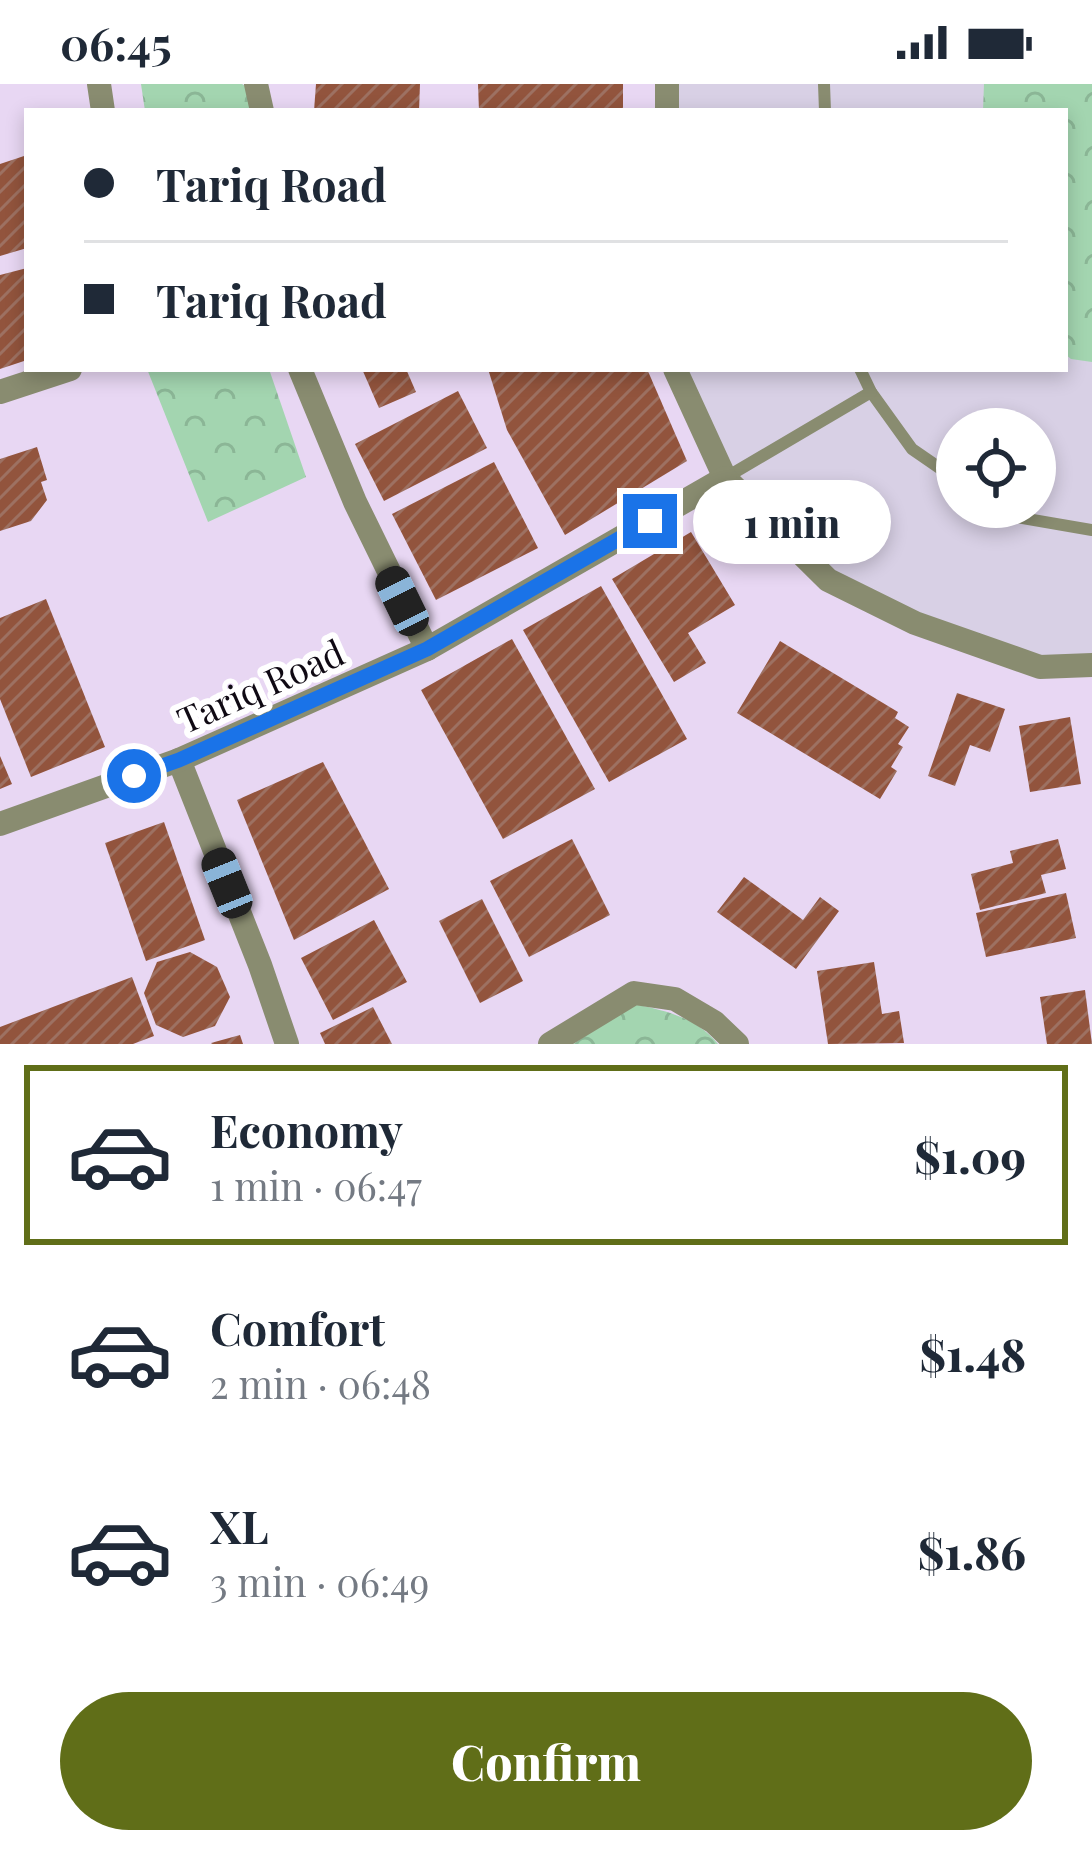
<!DOCTYPE html>
<meta charset="utf-8">
<style>
:root{--surface:#fff;--page:#f2f2f3;--text:#1f2937;--muted:#747a83;--line:#e0e1e3;--accent:#606e18}
body{margin:0;font-family:"Playfair Display",serif;background:var(--page);color:var(--text);height:100vh;display:flex;flex-direction:column;font-size:45px;white-space:nowrap}
*{box-sizing:border-box;margin:0}
p{font-size:39px;color:var(--muted)}
.icon{flex:none;width:66px;height:66px;fill:none;stroke:currentColor;stroke-width:2;stroke-linecap:round;stroke-linejoin:round}
.map{position:relative;height:960px;overflow:hidden}
.side{display:flex;flex-direction:column;background:var(--surface);flex:1}
.side>*{flex:none}
.hud{position:absolute;left:24px;top:24px;width:1044px;height:264px;border-radius:0px;box-shadow:0 6px 18px #0003;display:grid;align-content:center;height:264px;padding:0 60px;background:var(--surface)}
.tools{position:absolute;left:936px;top:324px;display:grid;gap:24px}
.tools a{display:grid;place-items:center;width:120px;height:120px;border-radius:50%;background:var(--surface);box-shadow:0 6px 18px #0003;font-size:60px}
.end{position:absolute;width:54px;height:54px;margin:-27px;border:15px solid #1a73e8;background:#fff;box-shadow:0 0 0 6px #fff}
.from{border-radius:50%}
.bubble{position:absolute;height:84px;border-radius:42px;background:var(--surface);box-shadow:0 6px 18px #0003;font-size:39px;font-weight:800;line-height:84px;text-align:center}
.car{position:absolute;width:36px;height:72px;margin:-36px -18px;border-radius:15px;box-shadow:0 0 9px 3px #0007;background:linear-gradient(#222 24%,#8ab4d8 0 40%,#222 0 76%,#8ab4d8 0 86%,#222 0)}
.hud b{display:flex;align-items:center;gap:42px;height:114px;font-size:45px}
.hud b+b{border-top:3px solid var(--line)}
.hud i{width:30px;height:30px;background:var(--text)}
ul{padding:21px 0 0;list-style:none}
li{display:flex;align-items:center;gap:36px;height:180px;margin:0 24px 18px;padding:0 36px;border:6px solid transparent;border-radius:0px}
li div{flex:1}
li b{display:block;font-size:45px}
li em{font-style:normal;font-weight:800}
li.selected{border-color:var(--accent)}
li>.icon{width:108px;height:108px;stroke-width:1.5}
.cta{display:flex;gap:24px;margin-top:auto;padding:24px 60px}
.cta a{flex:1;height:138px;border-radius:72px;background:var(--accent);color:#fff;font-size:48px;font-weight:800;line-height:138px;text-align:center}
.status{display:flex;justify-content:space-between;align-items:center;height:84px;padding:0 60px;background:var(--surface);direction:ltr}
.status svg{height:33px;fill:currentColor}
.map>svg:first-child{display:block}
</style>
<div class="status"><b>06:45</b><svg viewBox="0 0 49 12"><path d="M0 12V9h3v3zM5 12V6h3v6zM10 12V3h3v9zM15 12V0h3v12zM26 1h20v11H26zM47 4h2v5h-2z"/></svg></div>
<div class="map">
<svg width="1092" height="960" viewBox="0 0 1092 960">
<defs>
<pattern id="park-crowns" width="20" height="18" patternUnits="userSpaceOnUse" patternTransform="scale(3)"><rect width="20" height="18" fill="#a3d5b0"/><path d="M2 6a3 3 0 1 1 6 0M12 15a3 3 0 1 1 6 0" fill="none" stroke="#8bb696"/></pattern>
<pattern id="building-hatch" width="6" height="6" patternUnits="userSpaceOnUse" patternTransform="scale(3)"><rect width="6" height="6" fill="#92543d"/><path d="M-1 1l2-2M0 6l6-6M5 7l2-2" fill="none" stroke="#9d7162"/></pattern>
</defs>
<rect width="100%" height="100%" fill="#e8d7f3"/>
<path fill="#d8d0e5" fill-rule="evenodd" d="M668,0H1092V578L1040,583L828,496L725,394L675,285H1065V27H668ZM957,345H1035V423H957Z"/>
<g fill="url(#park-crowns)">
<path d="M141,0H242L259,10V27H145Z"/>
<path d="M984,0H1092V278L1071,275L1065,270V27H983Z"/>
<path d="M147,285H269L306,393L208,438Z"/>
<path d="M634,920C666,927 696,933 718,960H573Z"/>
</g>
<g fill="url(#building-hatch)">
<path d="M316,0H420L419,27H314Z"/>
<path d="M478,0H623V27H479Z"/>
<path d="M27,71V164L0,172V80Z"/>
<path d="M27,184V276L0,285V191Z"/>
<path d="M362,285H406L416,308L379,324Z"/>
<path d="M488,285H647L687,377L565,451L507,346Z"/>
<path d="M458,307L487,364L384,417L355,360Z"/>
<path d="M37,363L47,396L41,398L47,416L31,437L0,447V375Z"/>
<path d="M494,378L538,464L436,516L392,430Z"/>
<path d="M691,448L735,521L688,549L706,579L674,598L612,495Z"/>
<path d="M601,502L687,655L609,698L523,546Z"/>
<path d="M46,515L105,663L31,693L0,615V534Z"/>
<path d="M512,555L595,705L503,755L421,606Z"/>
<path d="M780,557L898,628L895,634L909,643L898,660L903,663L891,683L897,687L880,715L737,629Z"/>
<path d="M957,609L1005,625L990,668L970,661L955,702L928,692Z"/>
<path d="M1070,633L1081,700L1030,708L1019,642Z"/>
<path d="M0,672L12,700L0,705Z"/>
<path d="M323,678L389,805L294,856L237,716Z"/>
<path d="M164,738L205,856L146,877L105,759Z"/>
<path d="M572,755L610,831L529,873L490,797Z"/>
<path d="M1058,755L1066,785L1041,791L1046,809L980,826L971,790L1013,779L1010,767Z"/>
<path d="M744,793L803,836L820,813L839,827L796,885L717,828Z"/>
<path d="M1066,809L1076,854L986,873L976,829Z"/>
<path d="M482,815L523,897L480,919L439,837Z"/>
<path d="M374,836L407,898L333,936L301,874Z"/>
<path d="M190,868L217,883L230,913L215,942L183,953L156,941L144,909L157,878Z"/>
<path d="M874,878L882,930L899,927L904,959L828,960L817,887Z"/>
<path d="M132,893L154,952L133,960H0V943Z"/>
<path d="M1085,906L1092,960H1047L1040,913Z"/>
<path d="M373,923L392,960H325L320,949Z"/>
<path d="M240,951L243,960H212L211,959Z"/>
</g>
<g fill="none" stroke-linecap="round" stroke-linejoin="round">
<g stroke="#898c70" stroke-width="12">
<path d="M824,0L825,27"/>
<path d="M860,285L871,308L912,365L957,396"/>
<path d="M725,394L871,308"/>
<path d="M997,423L1010,432L1092,446"/>
</g>
<g stroke="#898c70" stroke-width="24">
<path d="M99,0L103,27"/>
<path d="M256,0L262,27"/>
<path d="M667,0V27"/>
<path d="M300,285L355,418L427,565"/>
<path d="M675,285L725,394L828,496L915,539L1040,583L1092,581"/>
<path d="M0,308L70,285"/>
<path d="M179,676L260,881L287,960"/>
<path d="M0,740L179,676L427,565L725,394"/>
<path d="M550,960L634,909L675,915L714,938L737,960"/>
</g>
</g>
<g fill="none" stroke-linecap="round" stroke-linejoin="round">
<path stroke="#1a73e8" stroke-width="15" d="M134,692L179,676L427,565L650,437"/>
</g>
<g text-anchor="middle" dominant-baseline="central" stroke-width="12" stroke-linejoin="round" paint-order="stroke">
<g font-size="36" fill="#0f0913" stroke="#fff">
<text transform="translate(260 601) rotate(-24)">Tariq Road</text>
</g>
</g>
</svg>
<div class="tools">
<a><svg class="icon" aria-label="locate" viewBox="0 0 24 24"><circle cx="12" cy="12" r="6"/><path d="M12 2v4M12 18v4M2 12h4M18 12h4"/></svg></a>
</div>
<i class="end from" style="left:134px;top:692px"></i>
<i class="end" style="left:650px;top:437px"></i>
<div class="bubble" style="left:693px;top:396px;width:198px">1 min</div>
<i class="car" style="left:402px;top:517px;rotate:334deg"></i>
<i class="car" style="left:227px;top:799px;rotate:338deg"></i>
<div class="hud">
<b><i class="from"></i>Tariq Road</b>
<b><i></i>Tariq Road</b>
</div>
</div>
<section class="side">
<ul>
<li class="selected"><svg class="icon" aria-label="car" viewBox="0 0 24 24"><path d="M5 17H2v-5l4-1 3-4h7l3 4 3 1v5h-3M9 17h6M6 11h13"/><circle cx="7" cy="17" r="2"/><circle cx="17" cy="17" r="2"/></svg><div><b>Economy</b><p>1 min · 06:47</p></div><em>$1.09</em></li>
<li><svg class="icon" aria-label="car" viewBox="0 0 24 24"><path d="M5 17H2v-5l4-1 3-4h7l3 4 3 1v5h-3M9 17h6M6 11h13"/><circle cx="7" cy="17" r="2"/><circle cx="17" cy="17" r="2"/></svg><div><b>Comfort</b><p>2 min · 06:48</p></div><em>$1.48</em></li>
<li><svg class="icon" aria-label="car" viewBox="0 0 24 24"><path d="M5 17H2v-5l4-1 3-4h7l3 4 3 1v5h-3M9 17h6M6 11h13"/><circle cx="7" cy="17" r="2"/><circle cx="17" cy="17" r="2"/></svg><div><b>XL</b><p>3 min · 06:49</p></div><em>$1.86</em></li>
</ul>
<div class="cta"><a>Confirm</a></div>
</section>
